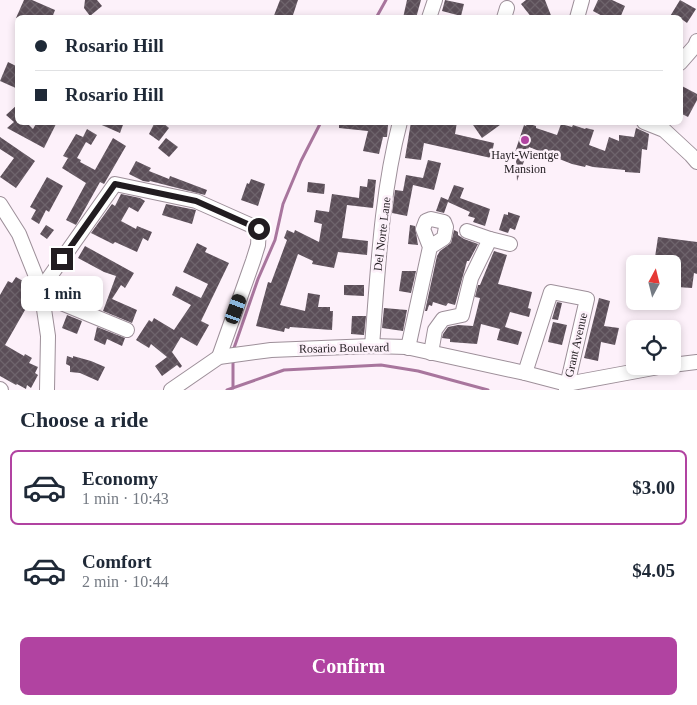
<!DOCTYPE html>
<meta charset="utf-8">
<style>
:root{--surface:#fff;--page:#f2f2f3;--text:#1f2937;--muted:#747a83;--line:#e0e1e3;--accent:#b143a1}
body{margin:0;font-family:"Times New Roman",serif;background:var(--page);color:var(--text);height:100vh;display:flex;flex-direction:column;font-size:19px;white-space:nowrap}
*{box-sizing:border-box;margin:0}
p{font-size:16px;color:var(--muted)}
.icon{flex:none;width:28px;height:28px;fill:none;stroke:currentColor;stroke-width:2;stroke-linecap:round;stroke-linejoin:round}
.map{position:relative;height:390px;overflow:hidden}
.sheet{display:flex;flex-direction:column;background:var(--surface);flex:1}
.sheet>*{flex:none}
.banner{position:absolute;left:15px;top:15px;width:668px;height:110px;border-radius:8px;box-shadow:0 2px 8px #0003;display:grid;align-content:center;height:110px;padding:0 20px;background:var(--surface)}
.needle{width:32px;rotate:7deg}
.fabs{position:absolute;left:626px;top:255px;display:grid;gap:10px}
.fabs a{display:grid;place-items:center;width:55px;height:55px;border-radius:8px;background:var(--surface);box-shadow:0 2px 8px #0003;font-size:25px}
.end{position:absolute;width:22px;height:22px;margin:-11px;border:6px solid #211c20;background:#fff;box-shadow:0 0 0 2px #fff}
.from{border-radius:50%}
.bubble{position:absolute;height:35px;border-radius:8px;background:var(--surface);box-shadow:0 2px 8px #0003;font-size:16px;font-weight:700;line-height:35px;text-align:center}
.car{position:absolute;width:15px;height:30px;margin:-15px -8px;border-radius:6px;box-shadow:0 0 4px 1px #0007;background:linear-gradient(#222 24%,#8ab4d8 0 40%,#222 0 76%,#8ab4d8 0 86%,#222 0)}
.banner b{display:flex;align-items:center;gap:18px;height:48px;font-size:19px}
.banner b+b{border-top:1px solid var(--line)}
.banner i{width:12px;height:12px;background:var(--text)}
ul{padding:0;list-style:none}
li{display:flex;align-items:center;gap:15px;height:75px;margin:0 10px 8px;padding:0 10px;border:2px solid transparent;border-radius:8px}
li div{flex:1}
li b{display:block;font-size:19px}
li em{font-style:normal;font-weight:700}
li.selected{border-color:var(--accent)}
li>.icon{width:45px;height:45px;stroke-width:1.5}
h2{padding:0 20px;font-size:22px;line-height:60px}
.button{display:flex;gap:10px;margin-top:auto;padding:10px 20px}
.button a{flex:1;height:58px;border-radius:8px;background:var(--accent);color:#fff;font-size:20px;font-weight:700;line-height:58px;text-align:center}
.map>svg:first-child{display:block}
</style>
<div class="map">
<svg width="697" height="390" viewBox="0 0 697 390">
<defs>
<pattern id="building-cross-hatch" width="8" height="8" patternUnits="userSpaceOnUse" patternTransform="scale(1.25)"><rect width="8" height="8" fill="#5b4e58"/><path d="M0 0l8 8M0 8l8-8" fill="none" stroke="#6e646c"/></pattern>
</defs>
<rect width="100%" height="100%" fill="#fdf1fa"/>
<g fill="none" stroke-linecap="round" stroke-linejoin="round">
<g stroke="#a8759d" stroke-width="3">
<path d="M376,18L386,0"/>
<path d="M234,348L258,279L275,240L283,204L301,161L321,122"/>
<path d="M233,363V388"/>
<path d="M227,390L284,370L381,365L418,371L488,390"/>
</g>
</g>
<g fill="url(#building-cross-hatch)">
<path d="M24,0H32L55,10L52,18H16Z"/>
<path d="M85,0H97L102,6L90,16L84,8Z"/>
<path d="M280,0H298L292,18H273Z"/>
<path d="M407,0H421L416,18H403Z"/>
<path d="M445,0L464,4L461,16L442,11Z"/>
<path d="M526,0H545L552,18H532L521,4Z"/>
<path d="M598,0H612L625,6L620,18H606L593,11Z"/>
<path d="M680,0L696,9L687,23L680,18H669Z"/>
<path d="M8,62L18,67V89L0,81Z"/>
<path d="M680,85L697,94V100L688,117L680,113Z"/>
<path d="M18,104V122H26L33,129L37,122H57L44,148L7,128L14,122L6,115Z"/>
<path d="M95,122H124L120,133Z"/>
<path d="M155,122H162L169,128L159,141L149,134Z"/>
<path d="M339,122H365L388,125L387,137H383L379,154L363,151L368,131L339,128Z"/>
<path d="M411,122H457L455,134L494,143L491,158L424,143L421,160L405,158Z"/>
<path d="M471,122H504L482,138Z"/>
<path d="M527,123L536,126V128L557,135L561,124L572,127L573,125L585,129L586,128L594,130L589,145L605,151L609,137L619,141V135L634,137L636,128L647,133L649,134L647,150L642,149L640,173L625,172V170L593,167L586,165L585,167L572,164L529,147L517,181L516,159L513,158L524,125L526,126Z"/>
<path d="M87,129L97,135L91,145L86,142L77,158L81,160L80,162L95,170L113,138L126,146L104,184L100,182L76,225L66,220L86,183L62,168L68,158L63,156L76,134L83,137Z"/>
<path d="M0,137L35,161L16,188L0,177L14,158L0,149Z"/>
<path d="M166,138L178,147L169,157L158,148Z"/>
<path d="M428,160L441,163L434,190L413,185L407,216L392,213L395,190L403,191L406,175L423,178Z"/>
<path d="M136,161L151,168L149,171L169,179L170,176L207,190L205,195L150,181L149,182L143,181L129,174Z"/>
<path d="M47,177L63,186L49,212L46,210L39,224L31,219L36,210L30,207Z"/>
<path d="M251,179L265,184L258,206L241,200L247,183L249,184Z"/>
<path d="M368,179L376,180L373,208L347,205L342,238L368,241L367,255L338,252L334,268L312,264L313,261L298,254L280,305L305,311L308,293L320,295L318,307H330V311H333L332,330L290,327L289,329L285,328L284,332L256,326L268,282L271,283L287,240L284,238L287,230L294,233L295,230L319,242L322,224L314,222L316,210L329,212L332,194L359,198L360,186L367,187Z"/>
<path d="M308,182L325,184L324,194L307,192Z"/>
<path d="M454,185L464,188L460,198L490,209L485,226L473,222L475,218L468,216L470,212L448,202L444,213L436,211L441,197L448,200Z"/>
<path d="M121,194L140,198L145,201L138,212L129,207L121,221L136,229L137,226L152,232L148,241L143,238L137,252L115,242L113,244L91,233L112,204L115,206Z"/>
<path d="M166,204L196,210L192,224L162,215Z"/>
<path d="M508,212L520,216L515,230L510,228L508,233L499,230L504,214L508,215Z"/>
<path d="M46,225L54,230L47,239L40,234Z"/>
<path d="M410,225L415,226L418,245L408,244Z"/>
<path d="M454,230L458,232V235L464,239L478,244L469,261H467L455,305L448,303L446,306L433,302L432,306L429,305L427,311H425L437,256L440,251L451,243Z"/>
<path d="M658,237L697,242V274L694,273L692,288L677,287V280H672V264H654Z"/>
<path d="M197,243L207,248L205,252L229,263L201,321L209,325L197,346L181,337L172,352L182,366L180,368L177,365L162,376L155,366L167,357L151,344L149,348L136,340L149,320L152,322L154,318L174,330L191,305L172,295L176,286L201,298L208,284L183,272Z"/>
<path d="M85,246L134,273L125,288L121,285L112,299L137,310L132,323L103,311L116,276L104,272L78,258Z"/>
<path d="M494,251L507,255L498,284L532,292L528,308L531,309L529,317L510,312L505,327L522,332L518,345L497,340L500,329L481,324L477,344L450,342V339L442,338L443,334L448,327L458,325L473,326L480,298L475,297L478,285H480Z"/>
<path d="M402,271H416L411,293L399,291Z"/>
<path d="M16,277L30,285L29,288L32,290L30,294L33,296L5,345L24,356L25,354L32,358L29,363L38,367L35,373L38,375L31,388L27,385L26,389L17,384L16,385L0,376V295L8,281L12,283Z"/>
<path d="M65,279L95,292L89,305L59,293Z"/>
<path d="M344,285H364V296L344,295Z"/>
<path d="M599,298L610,301L604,326L619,328L615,345L601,342L598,361L584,358Z"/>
<path d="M557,302L562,303L558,320L552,319Z"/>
<path d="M384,308L407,310L403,331L382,328Z"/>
<path d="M67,315L82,321L77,334L62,328Z"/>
<path d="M352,316H366L364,335L351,334Z"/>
<path d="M553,322L567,325L562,345L548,342Z"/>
<path d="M97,327L125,338L122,346L107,339L105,345L94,340Z"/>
<path d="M67,356L73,358V356L91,361L105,367L98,381L80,373L70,372V366L66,364Z"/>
</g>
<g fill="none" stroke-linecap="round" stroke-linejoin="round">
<g stroke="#9d8f99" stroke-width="16">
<g id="minor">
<path d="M429,18L435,0"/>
<path d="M504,18L507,8"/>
<path d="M577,18L582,0"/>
<path d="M680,63L695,46L697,41"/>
<path d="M644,122L664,130L691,155L697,162"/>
<path d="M0,204L19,234L41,289L48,336L47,390"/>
<path d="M467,231L490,239"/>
<path d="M41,289L115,184L196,201L259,229L258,245L253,261L219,357"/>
<path d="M42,295L127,330"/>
<path d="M372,346C378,271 381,195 400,122"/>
<path d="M408,348L430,247L423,229L426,221L431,219L444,222L446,227L444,238L430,247"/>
<path d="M431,353L435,330L443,319L462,315L471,278L490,239L510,244"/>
<path d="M672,365L697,362"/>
<path d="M525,373L551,292L587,299L566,390"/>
<path d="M0,389L1,390"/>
<path d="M171,390L219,357L271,350L372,346L406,347L525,373L567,384L664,366"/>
</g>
</g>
<use href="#minor" stroke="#fff" stroke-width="14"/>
</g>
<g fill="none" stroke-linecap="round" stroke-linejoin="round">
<path stroke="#211c20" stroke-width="6" d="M62,259L115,184L196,201L259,229"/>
</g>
<circle fill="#b143a1" stroke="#fdf1fa" stroke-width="2" cx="525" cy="140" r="5"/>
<g text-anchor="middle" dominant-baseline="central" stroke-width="5" stroke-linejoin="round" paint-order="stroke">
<g font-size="12" fill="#211c20" stroke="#fdf1fa">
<text x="525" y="155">Hayt-Wientge<tspan x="525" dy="14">Mansion</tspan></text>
</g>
<g font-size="12" fill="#211c20" stroke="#fdf1fa">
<text transform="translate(382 234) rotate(-83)">Del Norte Lane</text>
<text transform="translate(576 345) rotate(-77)">Grant Avenue</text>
<text transform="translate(344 348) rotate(-1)">Rosario Boulevard</text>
</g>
</g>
</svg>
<div class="fabs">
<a><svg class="needle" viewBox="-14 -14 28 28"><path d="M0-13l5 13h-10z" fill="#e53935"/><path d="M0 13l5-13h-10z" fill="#747a83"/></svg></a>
<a><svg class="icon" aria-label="locate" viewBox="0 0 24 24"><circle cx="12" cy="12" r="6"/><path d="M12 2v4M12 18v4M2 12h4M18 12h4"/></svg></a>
</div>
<i class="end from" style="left:259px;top:229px"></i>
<i class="end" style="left:62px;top:259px"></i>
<div class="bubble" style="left:21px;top:276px;width:82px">1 min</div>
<i class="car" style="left:236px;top:309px;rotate:20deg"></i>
<div class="banner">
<b><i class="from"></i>Rosario Hill</b>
<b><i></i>Rosario Hill</b>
</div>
</div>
<section class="sheet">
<h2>Choose a ride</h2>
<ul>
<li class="selected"><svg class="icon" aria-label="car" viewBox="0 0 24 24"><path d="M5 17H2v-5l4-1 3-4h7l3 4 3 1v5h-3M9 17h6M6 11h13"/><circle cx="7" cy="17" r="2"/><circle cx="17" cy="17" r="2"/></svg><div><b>Economy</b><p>1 min · 10:43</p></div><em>$3.00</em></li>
<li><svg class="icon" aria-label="car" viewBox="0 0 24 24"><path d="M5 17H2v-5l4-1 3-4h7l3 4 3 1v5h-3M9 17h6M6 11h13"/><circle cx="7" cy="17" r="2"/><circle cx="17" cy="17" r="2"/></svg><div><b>Comfort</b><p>2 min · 10:44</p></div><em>$4.05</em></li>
</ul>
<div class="button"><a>Confirm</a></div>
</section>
